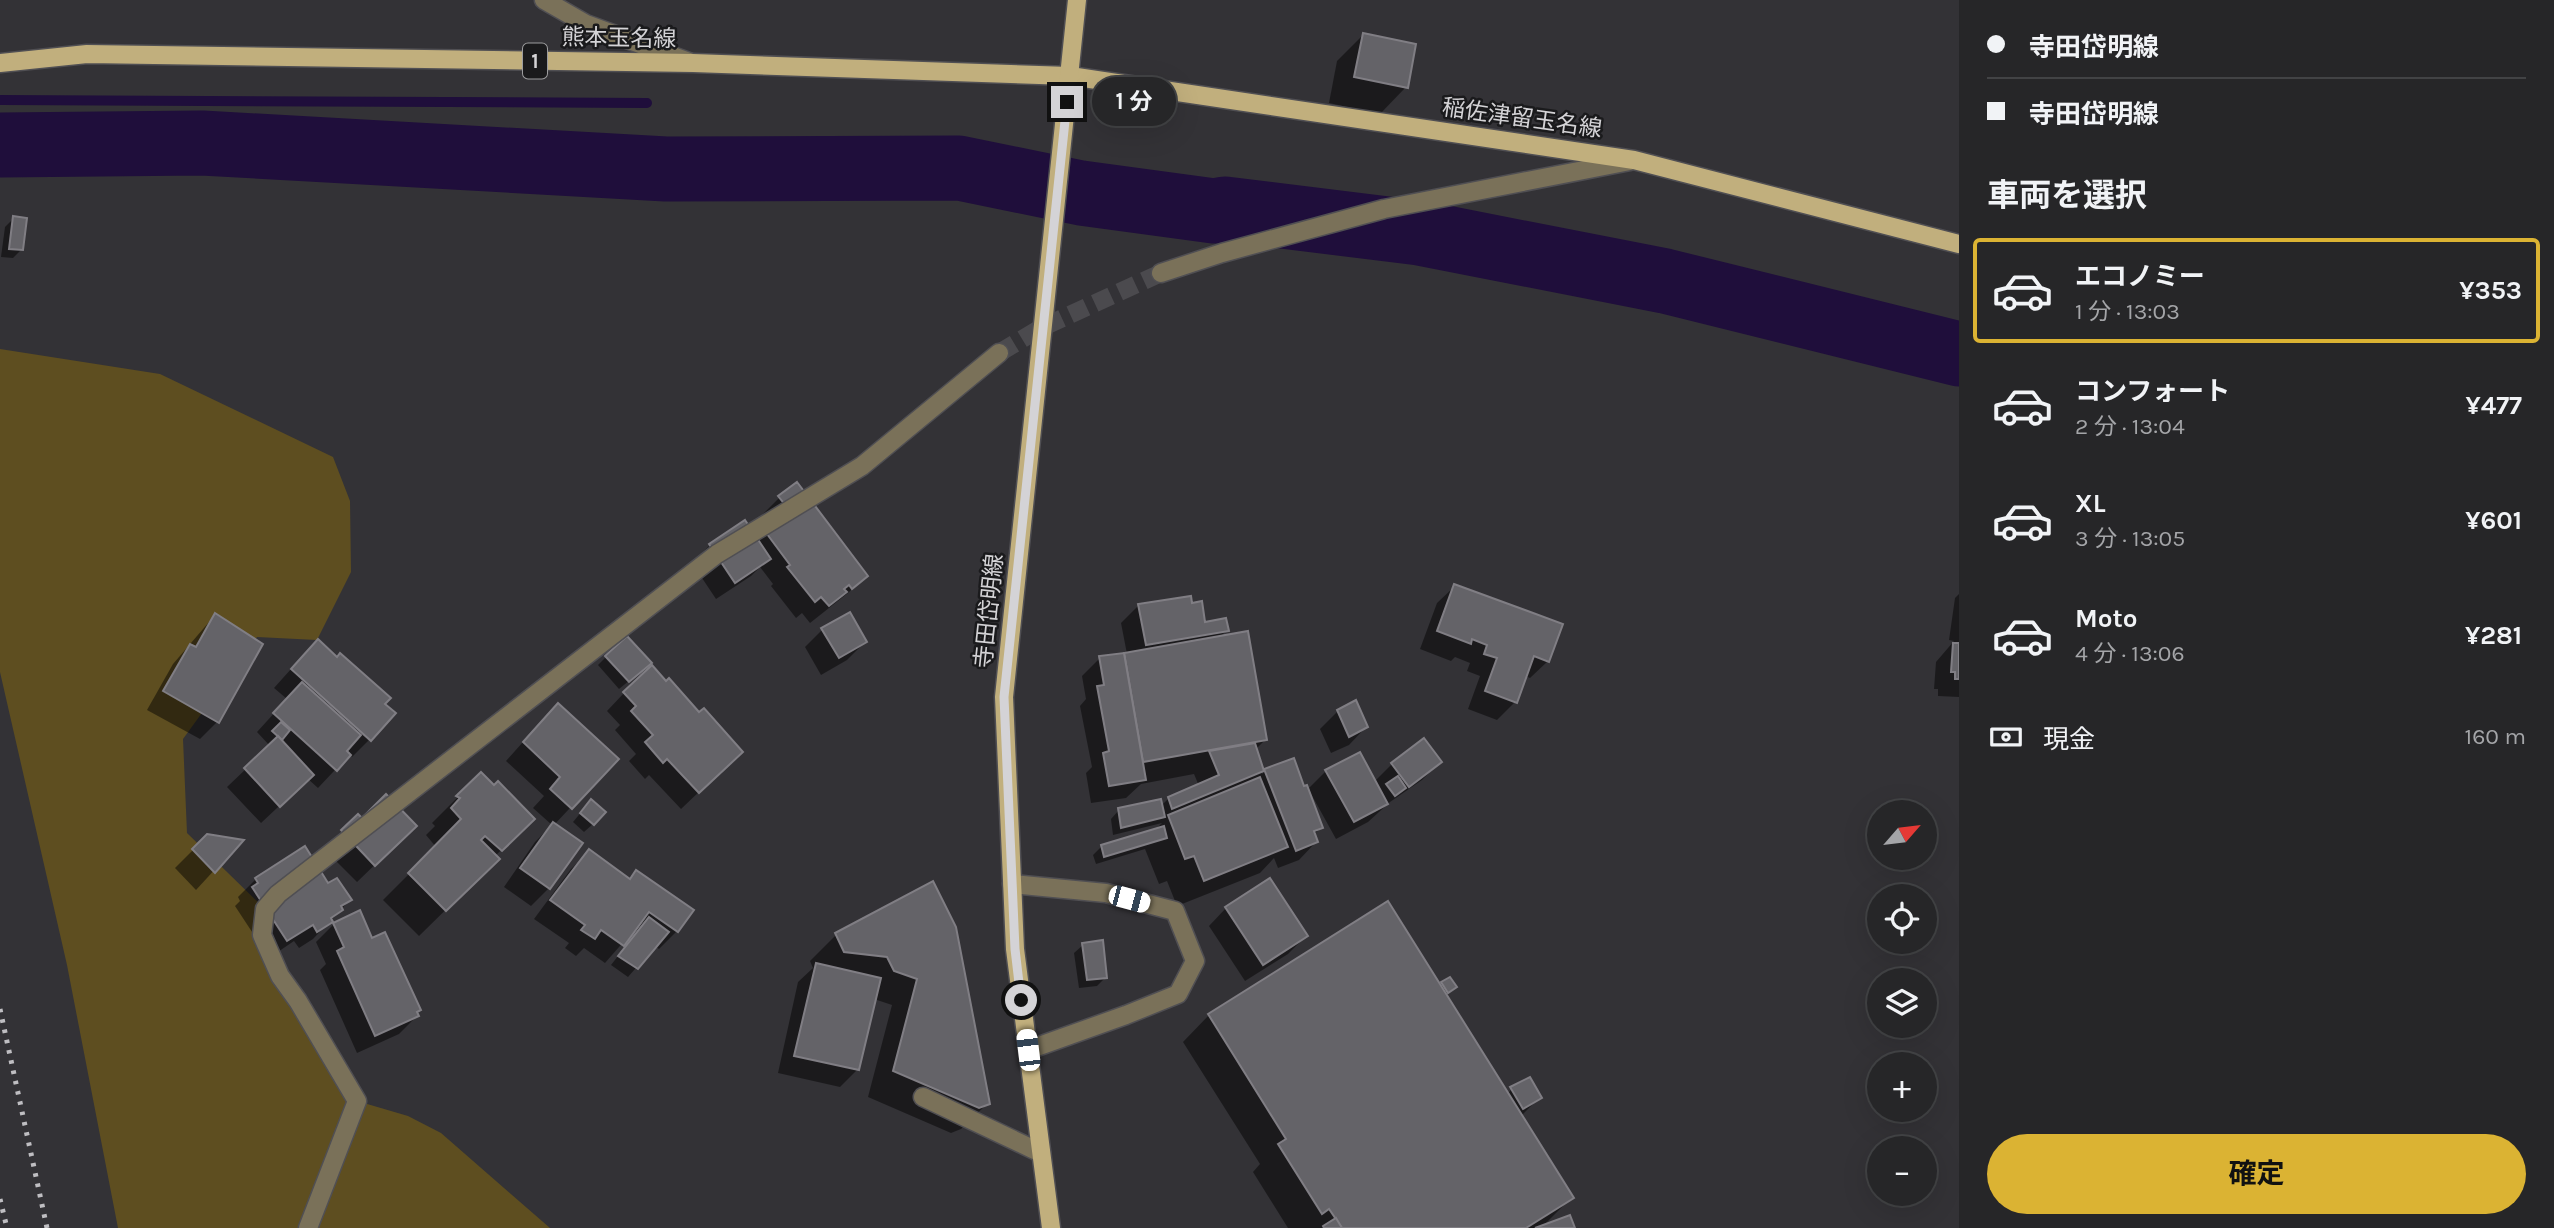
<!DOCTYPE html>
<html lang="ja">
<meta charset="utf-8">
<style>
:root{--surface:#262628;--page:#323234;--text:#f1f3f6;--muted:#a4a5a8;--line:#424345;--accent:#dbb333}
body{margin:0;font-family:Karla,"Noto Sans JP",sans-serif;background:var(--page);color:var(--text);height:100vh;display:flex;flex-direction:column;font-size:26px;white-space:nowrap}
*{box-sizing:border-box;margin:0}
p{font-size:23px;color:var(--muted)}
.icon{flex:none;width:38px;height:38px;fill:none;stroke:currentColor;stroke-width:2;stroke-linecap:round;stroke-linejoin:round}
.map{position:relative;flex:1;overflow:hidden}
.panel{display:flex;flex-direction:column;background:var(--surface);width:595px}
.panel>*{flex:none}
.top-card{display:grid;align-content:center;height:154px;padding:0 28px;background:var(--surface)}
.needle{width:46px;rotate:62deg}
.controls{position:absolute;left:1867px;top:800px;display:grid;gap:14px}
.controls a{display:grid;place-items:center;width:70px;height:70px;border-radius:50%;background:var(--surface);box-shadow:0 7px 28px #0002,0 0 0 2px var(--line);font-size:35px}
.end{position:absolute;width:32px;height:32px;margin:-16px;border:9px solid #d4d3d6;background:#111;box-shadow:0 0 0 4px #111}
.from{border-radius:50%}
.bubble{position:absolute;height:49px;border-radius:24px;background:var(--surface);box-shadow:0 7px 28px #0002,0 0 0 2px var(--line);font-size:23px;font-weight:700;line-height:49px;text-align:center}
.car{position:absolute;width:21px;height:42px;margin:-21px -10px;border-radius:9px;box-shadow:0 0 5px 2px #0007;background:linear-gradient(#fff 24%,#345 0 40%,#fff 0 76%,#345 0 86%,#fff 0)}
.top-card b{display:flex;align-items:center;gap:24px;height:66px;font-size:26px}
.top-card b+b{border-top:2px solid var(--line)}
.top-card i{width:18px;height:18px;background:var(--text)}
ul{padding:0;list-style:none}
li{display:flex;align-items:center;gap:21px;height:105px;margin:0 14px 10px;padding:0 14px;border:4px solid transparent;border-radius:7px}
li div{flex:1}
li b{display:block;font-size:26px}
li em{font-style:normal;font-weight:700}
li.on{border-color:var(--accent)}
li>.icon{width:63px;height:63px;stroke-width:1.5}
h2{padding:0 28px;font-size:32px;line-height:84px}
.pay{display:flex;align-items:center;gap:18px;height:77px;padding:0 28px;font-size:26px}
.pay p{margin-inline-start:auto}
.cta{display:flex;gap:14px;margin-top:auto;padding:14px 28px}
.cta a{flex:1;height:80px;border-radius:42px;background:var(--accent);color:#111;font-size:28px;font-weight:700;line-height:80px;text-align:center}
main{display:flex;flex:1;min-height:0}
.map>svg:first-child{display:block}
</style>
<main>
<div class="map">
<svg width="1959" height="1228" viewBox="0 0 1959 1228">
<rect width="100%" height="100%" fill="#333236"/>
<path fill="#5e4e20" d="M0,349L160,374L333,457L350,501L351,572L317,640L257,637L183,739L187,833L265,909L276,966L357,1101L408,1116L441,1133L550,1228H118L67,965L0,672Z"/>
<g fill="#0007">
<path d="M1363,35L1406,87L1380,114L1329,103L1337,61Z"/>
<path d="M14,218L21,250L13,258L1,257L5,227Z"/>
<path d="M780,497L866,576L848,593L810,623L802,613L796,618L771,586L773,584L760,567L751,576L716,599L692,563L710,545L754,537L768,523L762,515Z"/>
<path d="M1455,586L1548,661L1530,678L1525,676L1515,702L1497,720L1468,709L1480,676L1467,671L1470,663L1455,657L1451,661L1420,649L1437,603Z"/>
<path d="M1959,594V697L1938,696V689H1934L1936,662L1954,641L1949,640L1955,598Z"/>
<path d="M1139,605H1190L1204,624L1227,630L1219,638L1265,740L1255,750L1262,774L1265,771L1307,790L1326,771L1374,782L1392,764L1440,762L1422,780L1390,802L1368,822L1336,839L1310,792L1308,793L1321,828L1313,835L1316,842L1299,860L1278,868L1274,858L1260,873L1177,906L1167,881L1159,884L1145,849L1096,864L1093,855L1102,846L1154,831L1162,823L1113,835L1111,819L1119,810L1161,806L1169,798L1199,786L1194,774L1141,784L1126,798L1091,803L1086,773L1092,767L1080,706L1086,699L1082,676L1100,658L1127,654L1121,623Z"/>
<path d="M215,615L218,721L200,739L147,710L173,664Z"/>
<path d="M822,630L865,642L847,660L821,675L805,647Z"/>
<path d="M606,657L641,671L619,689L598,665Z"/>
<path d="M300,659L383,704L370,739L352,757L350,754L318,788L308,779L261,823L227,787L270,746L257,732L287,699L274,688Z"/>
<path d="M666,684L723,769L681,809L649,775L645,779L629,761L636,754L615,730L620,725L607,711L624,693Z"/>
<path d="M1338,711L1366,727L1349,745L1331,753L1320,729Z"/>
<path d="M540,723L616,759L554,825L580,844L549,888L531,906L504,887L535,842L552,825L533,808L544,796L506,761Z"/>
<path d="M481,774L533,819L495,856L471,885L419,936L383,900L436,847L426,835L435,826L432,823Z"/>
<path d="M583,810L593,824L584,832L573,822Z"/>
<path d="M358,817L361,820L415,826L357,882L324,849Z"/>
<path d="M207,836L241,841L196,890L175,868Z"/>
<path d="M589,852L628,880L637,872L677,931L659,949L655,946L628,977L611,965L636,933L633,931L605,963L584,948L576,956L565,948L569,943L534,919L571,869Z"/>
<path d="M256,879L327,885L350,900L313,939L299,948L294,941L269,958L235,906L240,901L238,897Z"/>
<path d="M932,884L988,1103L961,1129L951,1133L868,1097L892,1005L874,999L858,1069L840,1087L778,1073L798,982L813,968L810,961L836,935Z"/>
<path d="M1226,908L1306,936L1288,954L1245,981L1209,926Z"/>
<path d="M334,924L372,940L417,1016L399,1034L357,1053L320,970L326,964L316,942Z"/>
<path d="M1083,945L1106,977L1097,986L1079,988L1074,953Z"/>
<path d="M1443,983L1455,986L1445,996L1507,1094L1512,1089L1540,1097L1521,1116L1572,1197L1542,1227L1573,1228H1288L1253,1172L1260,1164L1183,1042L1209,1015L1439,987Z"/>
</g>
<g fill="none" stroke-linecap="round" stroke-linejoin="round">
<path stroke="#1f0e3b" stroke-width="10" d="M0,100L647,103"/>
<path stroke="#1f0e3b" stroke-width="65" d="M0,145L202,143L666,169L959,168L1081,193L1214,211L1225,209L1420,233L1665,281L1959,354"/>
</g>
<g fill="#646368" stroke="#807e84" stroke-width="2">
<path d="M1363,33L1416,44L1408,88L1354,77Z"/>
<path d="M13,216L27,218L23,250L9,249Z"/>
<path d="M797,482L868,576L852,589L849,585L844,589L847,592L829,606L821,597L815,602L787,567L790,565L767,534L775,528L786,506L778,496Z"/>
<path d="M745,520L771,559L735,583L709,544Z"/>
<path d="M1454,584L1563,624L1549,662L1534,656L1517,703L1485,691L1497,658L1484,654L1487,645L1472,639L1471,644L1437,631Z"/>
<path d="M1191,596L1192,603L1202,601L1205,622L1226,618L1229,631L1146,645L1138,604Z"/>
<path d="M850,612L867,642L839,658L821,628Z"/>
<path d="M215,613L263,644L219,723L163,691L190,644L196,647Z"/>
<path d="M1248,631L1267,740L1143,762L1124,653Z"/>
<path d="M627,636L652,663L629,682L605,656Z"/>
<path d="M318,639L337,657L340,653L391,698L385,704L396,713L371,741L291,669Z"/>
<path d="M1953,643H1959V679H1955V672H1951Z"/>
<path d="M1124,653L1146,780L1109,786L1103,753L1109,751L1097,686L1104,685L1099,656Z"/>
<path d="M652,665L666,681L669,678L699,712L704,708L743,752L699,793L667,759L663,763L645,742L653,735L631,711L636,706L623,692Z"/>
<path d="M302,682L361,735L347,751L351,755L337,771L273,713Z"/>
<path d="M1356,700L1368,727L1349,737L1337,710Z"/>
<path d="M558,703L619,759L572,809L550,789L560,777L523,742Z"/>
<path d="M281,722L290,730L282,740L272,731Z"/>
<path d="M278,736L314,775L280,807L244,768Z"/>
<path d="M1424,738L1442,762L1409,787L1391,763Z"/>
<path d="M1255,743L1264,771L1172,809L1168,797L1219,775L1209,751Z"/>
<path d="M1360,752L1388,804L1354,822L1325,770Z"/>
<path d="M1294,758L1304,786L1307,785L1323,828L1314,831L1318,842L1296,851L1264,769Z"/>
<path d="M481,772L494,785L498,781L535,819L502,851L485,836L481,840L500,859L446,911L408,873L461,819L451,808L460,798L456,796Z"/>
<path d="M1398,776L1406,788L1395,796L1386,784Z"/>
<path d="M1260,777L1288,847L1204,881L1194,856L1185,859L1168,815Z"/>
<path d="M386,794L417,826L375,866L341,830L358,814L362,818Z"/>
<path d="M591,799L606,812L594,825L580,813Z"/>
<path d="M1161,799L1165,817L1121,828L1118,808Z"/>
<path d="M553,822L583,843L550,889L520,868Z"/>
<path d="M1164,826L1167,838L1104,857L1101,845Z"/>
<path d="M207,834L244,840L215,873L192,849Z"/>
<path d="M305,846L328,883L337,878L352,900L341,906L343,910L331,918L333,922L317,932L313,925L287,941L252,887L258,883L255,878Z"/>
<path d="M589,849L630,879L636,870L694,910L678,932L649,912L624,946L601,930L595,939L581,930L585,925L550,900Z"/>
<path d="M1270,878L1308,936L1263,965L1225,907Z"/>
<path d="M933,881L956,927L990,1104L979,1108L893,1071L917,979L894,971L887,957L844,952L835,933Z"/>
<path d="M1388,901L1574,1198L1526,1228H1342L1329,1209L1322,1214L1278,1144L1286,1139L1208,1014Z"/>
<path d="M360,910L372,938L385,932L421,1010L417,1012L419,1016L375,1036L337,951L344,947L333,923Z"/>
<path d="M649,917L669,932L638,969L618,956Z"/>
<path d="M1103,940L1107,978L1087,980L1082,943Z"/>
<path d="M816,963L881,978L859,1070L794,1056Z"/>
<path d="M1450,977L1457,987L1448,993L1441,982Z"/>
<path d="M1530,1077L1542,1098L1523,1109L1510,1087Z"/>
<path d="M1570,1215L1575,1228H1535Z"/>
<path d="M1336,1218L1342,1228H1324L1323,1226Z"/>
</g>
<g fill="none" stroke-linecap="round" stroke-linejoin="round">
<path stroke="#4b4a4e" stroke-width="18" stroke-dasharray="18 9" stroke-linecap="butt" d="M999,353L1039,329L1161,273"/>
<g stroke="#504f53" stroke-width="21">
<g id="minor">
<path d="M544,0L586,24L689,62"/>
<path d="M1161,273L1222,253L1384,209L1630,161"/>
<path d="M1012,884L1106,893L1175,911L1195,961L1178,994L1126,1015L1028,1050"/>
<path d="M923,1097L1041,1153"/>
<path d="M308,1228L357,1101L298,1001L280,976L262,935L265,909L278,894L717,554L862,466L999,353"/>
</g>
</g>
<g stroke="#504f53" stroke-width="21">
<g id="major">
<path d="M0,63L87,54L693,63L1070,76L1634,160L1959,244"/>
<path d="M1051,1228L1015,949L1004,697L1077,0"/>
</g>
</g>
<use href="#minor" stroke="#7a7159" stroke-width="18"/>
<use href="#major" stroke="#c1af7d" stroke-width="18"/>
<g stroke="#bfbec2" stroke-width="5" stroke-dasharray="3.5 7" stroke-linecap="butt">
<path d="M0,1009L47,1228"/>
<path d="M0,1199L7,1228"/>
</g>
</g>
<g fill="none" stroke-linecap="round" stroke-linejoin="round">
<path stroke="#d4d3d6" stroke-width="9" d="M1021,1000L1015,949L1004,697L1067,102"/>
</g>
<g text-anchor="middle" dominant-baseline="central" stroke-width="5" stroke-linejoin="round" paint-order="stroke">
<rect fill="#1a1a1c" stroke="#9c9c9e" stroke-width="2" x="523" y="43.5" width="24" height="35" rx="5"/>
<g font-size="21" font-weight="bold" fill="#d4d3d6">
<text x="535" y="61">1</text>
</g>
<g font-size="23" fill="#d4d3d6" stroke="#1a1a1c">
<text transform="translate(619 38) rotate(1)">熊本玉名線</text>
<text transform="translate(1522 118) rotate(8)">稲佐津留玉名線</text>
<text transform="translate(989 611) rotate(-84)">寺田岱明線</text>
</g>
</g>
</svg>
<div class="controls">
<a><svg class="needle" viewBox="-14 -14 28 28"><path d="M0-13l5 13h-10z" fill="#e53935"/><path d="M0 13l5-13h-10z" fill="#a4a5a8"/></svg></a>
<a><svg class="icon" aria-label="locate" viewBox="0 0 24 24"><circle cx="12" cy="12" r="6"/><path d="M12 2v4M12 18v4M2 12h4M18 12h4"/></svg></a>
<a><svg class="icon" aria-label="layers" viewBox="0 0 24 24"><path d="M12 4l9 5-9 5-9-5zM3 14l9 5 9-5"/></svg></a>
<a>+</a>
<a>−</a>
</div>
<i class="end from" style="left:1021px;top:1000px"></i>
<i class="end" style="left:1067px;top:102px"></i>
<div class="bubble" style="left:1092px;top:77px;width:84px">1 分</div>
<i class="car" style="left:1129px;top:899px;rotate:105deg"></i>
<i class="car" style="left:1028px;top:1050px;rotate:353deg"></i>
</div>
<section class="panel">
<div class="top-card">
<b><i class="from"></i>寺田岱明線</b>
<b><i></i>寺田岱明線</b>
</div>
<h2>車両を選択</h2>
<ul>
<li class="on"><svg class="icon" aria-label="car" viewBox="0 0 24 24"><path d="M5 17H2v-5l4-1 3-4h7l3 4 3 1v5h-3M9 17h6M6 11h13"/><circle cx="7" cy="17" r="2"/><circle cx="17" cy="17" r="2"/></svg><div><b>エコノミー</b><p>1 分 · 13:03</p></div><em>¥353</em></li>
<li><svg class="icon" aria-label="car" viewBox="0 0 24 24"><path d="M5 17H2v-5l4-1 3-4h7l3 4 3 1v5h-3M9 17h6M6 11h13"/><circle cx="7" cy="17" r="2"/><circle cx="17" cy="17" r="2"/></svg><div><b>コンフォート</b><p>2 分 · 13:04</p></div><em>¥477</em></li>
<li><svg class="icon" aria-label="car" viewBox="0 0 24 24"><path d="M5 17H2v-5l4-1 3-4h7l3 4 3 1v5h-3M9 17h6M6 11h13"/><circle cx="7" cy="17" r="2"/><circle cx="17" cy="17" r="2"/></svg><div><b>XL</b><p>3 分 · 13:05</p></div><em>¥601</em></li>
<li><svg class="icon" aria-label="car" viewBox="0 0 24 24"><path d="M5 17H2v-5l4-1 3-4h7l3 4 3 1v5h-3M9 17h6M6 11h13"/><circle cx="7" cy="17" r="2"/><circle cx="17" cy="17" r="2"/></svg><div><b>Moto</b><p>4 分 · 13:06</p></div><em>¥281</em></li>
</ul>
<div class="pay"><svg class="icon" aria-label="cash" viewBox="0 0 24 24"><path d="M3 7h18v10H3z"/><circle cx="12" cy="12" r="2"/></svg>現金<p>160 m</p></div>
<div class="cta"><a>確定</a></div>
</section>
</main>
